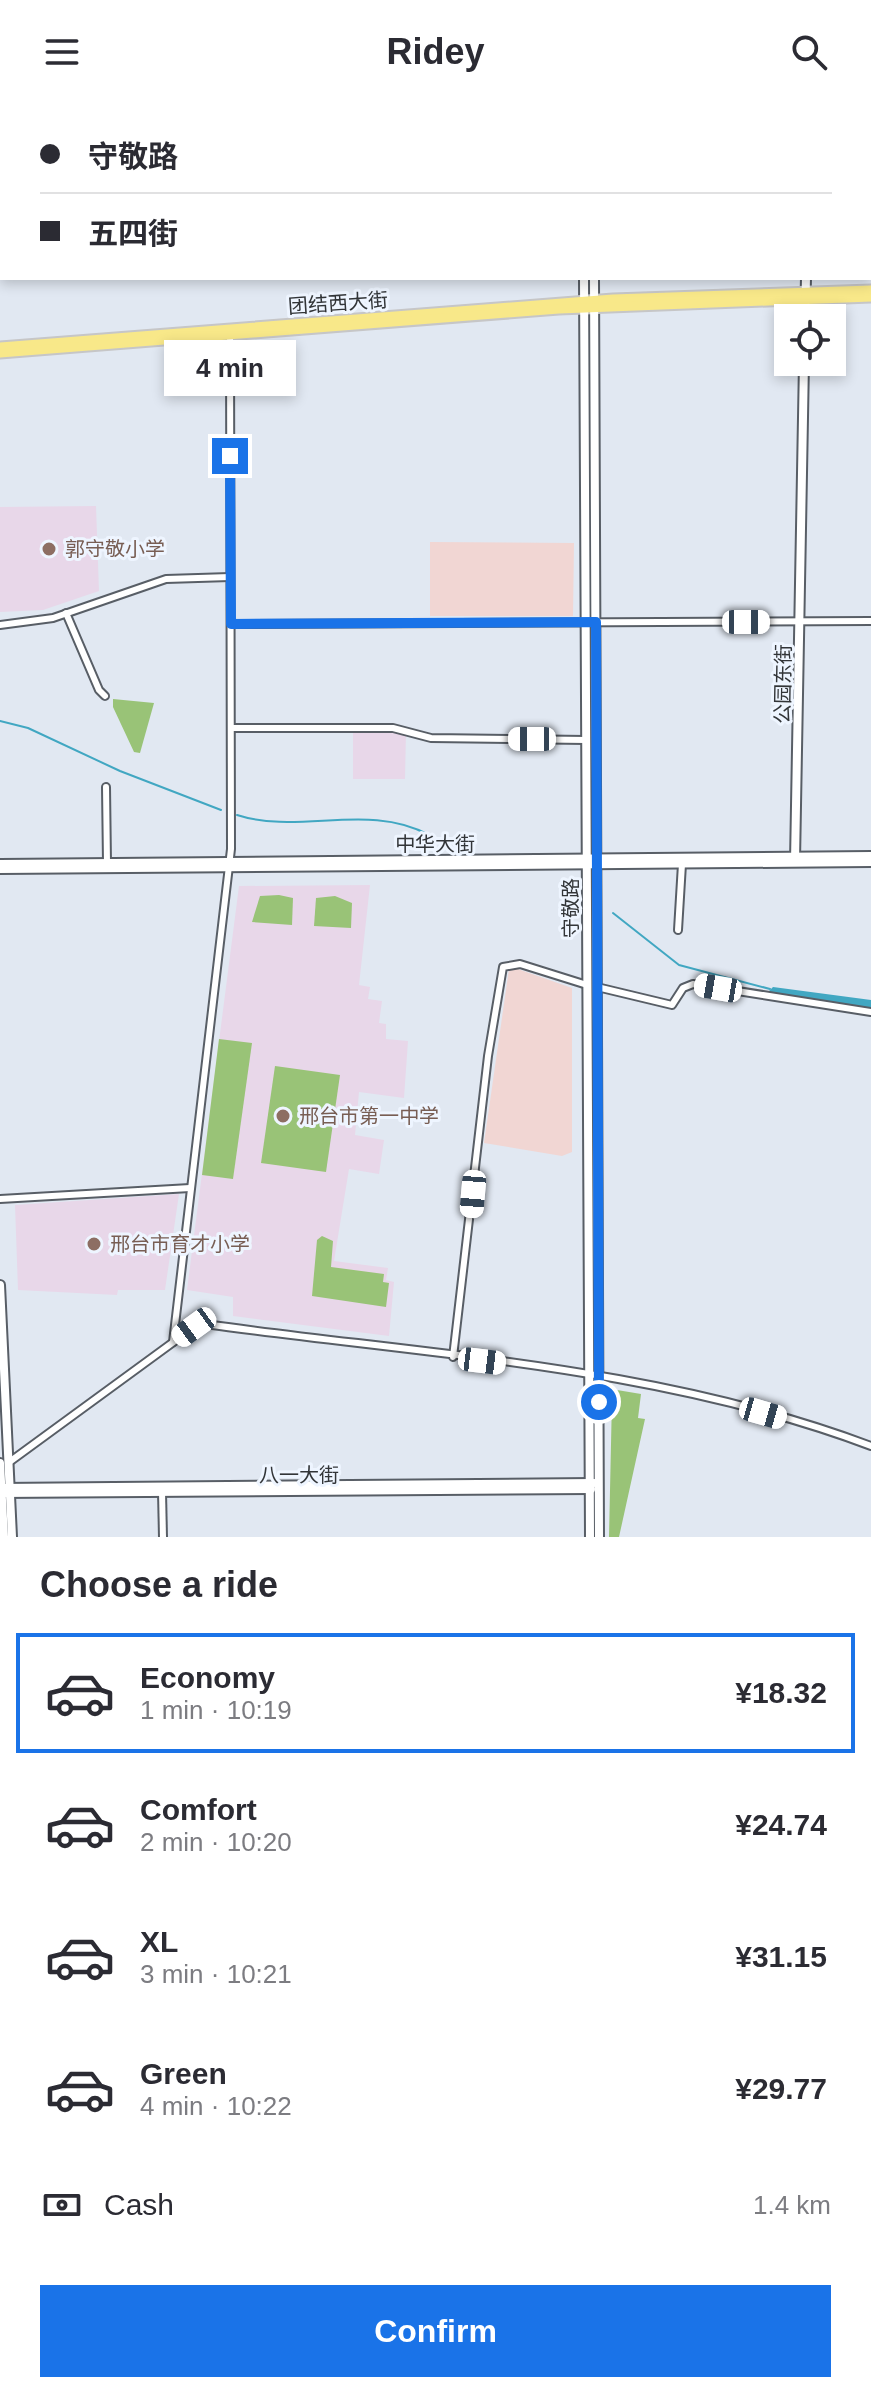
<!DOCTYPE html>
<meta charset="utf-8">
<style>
:root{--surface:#fff;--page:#f7f7f7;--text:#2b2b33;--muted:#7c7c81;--line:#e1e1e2;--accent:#1a73e8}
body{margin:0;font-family:Arial,"Noto Sans SC",sans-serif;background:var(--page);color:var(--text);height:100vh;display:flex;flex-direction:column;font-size:30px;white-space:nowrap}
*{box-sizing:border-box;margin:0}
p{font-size:26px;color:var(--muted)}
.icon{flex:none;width:44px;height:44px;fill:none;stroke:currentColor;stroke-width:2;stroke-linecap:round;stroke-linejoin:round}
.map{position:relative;height:1433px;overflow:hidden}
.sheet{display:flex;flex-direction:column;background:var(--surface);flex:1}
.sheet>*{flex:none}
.guide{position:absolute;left:0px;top:0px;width:872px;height:176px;box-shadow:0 4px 12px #0003;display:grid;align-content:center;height:176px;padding:0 40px;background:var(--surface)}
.fabs{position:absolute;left:774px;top:200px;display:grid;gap:16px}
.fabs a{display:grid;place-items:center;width:72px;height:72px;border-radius:0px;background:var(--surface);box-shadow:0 4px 12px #0003;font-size:40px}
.end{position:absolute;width:36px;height:36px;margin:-18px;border:10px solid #1a73e8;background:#fff;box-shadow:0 0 0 4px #fff}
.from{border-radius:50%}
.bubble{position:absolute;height:56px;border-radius:0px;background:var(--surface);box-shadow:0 4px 12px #0003;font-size:26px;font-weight:700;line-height:56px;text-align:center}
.car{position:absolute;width:24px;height:48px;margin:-24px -12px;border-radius:10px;box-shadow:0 0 6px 2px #0007;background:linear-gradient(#fff 24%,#345 0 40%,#fff 0 76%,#345 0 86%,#fff 0)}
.guide b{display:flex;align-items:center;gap:28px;height:76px;font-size:30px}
.guide b+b{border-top:2px solid var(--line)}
.guide i{width:20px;height:20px;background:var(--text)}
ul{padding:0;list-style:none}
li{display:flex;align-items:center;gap:24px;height:120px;margin:0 16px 12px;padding:0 24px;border:4px solid transparent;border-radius:0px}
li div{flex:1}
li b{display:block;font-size:30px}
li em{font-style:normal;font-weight:700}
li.on{border-color:var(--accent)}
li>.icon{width:72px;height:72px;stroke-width:1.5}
h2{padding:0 40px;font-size:36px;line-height:96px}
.pay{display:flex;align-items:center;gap:20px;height:88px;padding:0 40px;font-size:30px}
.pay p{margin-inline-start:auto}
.button{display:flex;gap:16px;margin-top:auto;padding:16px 40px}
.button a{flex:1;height:92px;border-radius:0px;background:var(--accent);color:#fff;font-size:32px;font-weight:700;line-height:92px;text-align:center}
header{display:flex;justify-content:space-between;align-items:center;height:104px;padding:0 40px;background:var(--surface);font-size:36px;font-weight:700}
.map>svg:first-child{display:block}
</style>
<header><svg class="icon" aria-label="menu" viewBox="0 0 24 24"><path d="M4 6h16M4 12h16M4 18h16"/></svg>Ridey<svg class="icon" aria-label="search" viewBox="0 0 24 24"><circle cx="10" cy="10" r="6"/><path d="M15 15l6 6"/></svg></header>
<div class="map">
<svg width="871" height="1433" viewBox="0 0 871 1433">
<rect width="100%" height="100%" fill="#e1e8f2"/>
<g fill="#f1d6d3">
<path d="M430,438L574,439L573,512H430Z"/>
<path d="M515,864L572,884V1048L562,1052L484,1039L509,865Z"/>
</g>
<g fill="#e8d7e9">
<path d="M96,402L99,487L43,506L0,508V403Z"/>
<path d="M353,629H406L405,675H353Z"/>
<path d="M370,781L359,881L370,883L368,895L382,897L379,919L386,920V935L408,937L404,994L359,988L355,1031L384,1036L379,1070L349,1065L334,1157L388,1164L386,1176L394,1178L389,1232L233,1212V1193L187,1186L239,782Z"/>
<path d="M179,1090L165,1186H118L117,1191L18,1186L15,1101Z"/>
</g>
<g fill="#99c377">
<path d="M113,595L154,599L140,649L134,648L113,603Z"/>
<path d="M279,791L293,794L292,821L252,818L260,792Z"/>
<path d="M335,792L352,799L351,824L314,822L316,794Z"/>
<path d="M219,935L252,939L233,1075L202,1071Z"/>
<path d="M275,962L340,971L326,1068L261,1059Z"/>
<path d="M322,1132L333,1137L331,1163L384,1170L383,1178L389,1179L386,1203L312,1192L317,1136Z"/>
<path d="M617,1286L641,1290L638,1314L645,1315L619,1433H609L612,1294Z"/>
</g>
<path fill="#41a7c2" d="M773,883L871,896V904L766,890Z"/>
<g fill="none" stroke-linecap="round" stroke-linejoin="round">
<g stroke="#41a7c2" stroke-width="2">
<path d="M0,617L28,624L120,667L221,706"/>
<path d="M237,711C299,731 369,698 429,731"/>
<path d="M613,809L679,861L770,885"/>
</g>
<g stroke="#585e66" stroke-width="10">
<g id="street">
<path d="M85,0V2"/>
<path d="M0,30H2"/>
<path d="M66,509L99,586L105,592"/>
<path d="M231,520L871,517"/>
<path d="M0,521L53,514L166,475L230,473"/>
<path d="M231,624H393L431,634L586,636"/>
<path d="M106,683L107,759"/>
<path d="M678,826L682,760"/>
<path d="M597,883L672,901L683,884L693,880L871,908"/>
<path d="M0,1095L190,1084"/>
<path d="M173,1238L231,745L230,231"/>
<path d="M453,1253L488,952L503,863L520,860L587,881"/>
<path d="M8,1359L194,1223L205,1220C428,1251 659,1262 871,1342"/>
<path d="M162,1388L163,1433"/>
</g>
</g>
<g stroke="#585e66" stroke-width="12">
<g id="secondary">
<path d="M584,0V2"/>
<path d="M594,0V2"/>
<path d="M808,2L809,0"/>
<path d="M584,174L590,1433"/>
<path d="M594,174L599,1433"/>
<path d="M805,214L806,174"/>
<path d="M795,757L804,258"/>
<path d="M0,760L871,752"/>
<path d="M0,765L871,758"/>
<path d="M0,1181L12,1433"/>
<path d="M0,1359L4,1433"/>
<path d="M0,1384L594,1379"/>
<path d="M0,1389L591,1385"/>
</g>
</g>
<g stroke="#c6c6c7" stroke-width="13">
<g id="primary">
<path d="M0,243L613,195L871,186"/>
<path d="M0,249L559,205L871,193"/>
</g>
</g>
<use href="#street" stroke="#fff" stroke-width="6"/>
<use href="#secondary" stroke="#fff" stroke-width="8"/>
<use href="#primary" stroke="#f8e889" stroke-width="9"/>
</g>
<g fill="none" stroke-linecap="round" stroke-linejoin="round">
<path stroke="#1a73e8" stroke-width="10" d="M230,352L231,520L596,518L599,1298"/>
</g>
<g fill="#8d6e63" stroke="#eef5ff" stroke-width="3">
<circle cx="49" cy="445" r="8"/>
<circle cx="283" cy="1012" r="8"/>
<circle cx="94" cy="1140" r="8"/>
</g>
<g text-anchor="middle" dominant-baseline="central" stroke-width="6" stroke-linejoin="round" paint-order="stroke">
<g font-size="20" fill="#323538" stroke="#eef5ff">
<text transform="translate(338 199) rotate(-4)">团结西大街</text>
<text transform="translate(783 580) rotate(-89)">公园东街</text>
<text x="435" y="740">中华大街</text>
<text transform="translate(571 804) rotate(-90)">守敬路</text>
<text x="299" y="1371">八一大街</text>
</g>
<g font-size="20" fill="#785e54" stroke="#eef5ff" text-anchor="start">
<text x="65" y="445">郭守敬小学</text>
<text x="299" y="1012">邢台市第一中学</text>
<text x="110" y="1140">邢台市育才小学</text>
</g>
</g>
</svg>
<div class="fabs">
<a><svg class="icon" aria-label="locate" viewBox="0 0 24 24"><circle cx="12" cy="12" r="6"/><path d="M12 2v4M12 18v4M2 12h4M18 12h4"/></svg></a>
</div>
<i class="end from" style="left:599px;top:1298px"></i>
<i class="end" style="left:230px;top:352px"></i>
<div class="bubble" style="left:164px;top:236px;width:132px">4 min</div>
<i class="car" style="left:746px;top:518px;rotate:90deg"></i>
<i class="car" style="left:532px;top:635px;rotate:270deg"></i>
<i class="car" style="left:718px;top:884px;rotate:280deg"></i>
<i class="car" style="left:473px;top:1090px;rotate:185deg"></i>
<i class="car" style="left:194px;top:1223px;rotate:234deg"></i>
<i class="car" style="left:482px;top:1257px;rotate:97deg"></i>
<i class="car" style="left:763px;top:1309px;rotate:106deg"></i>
<div class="guide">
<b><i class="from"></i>守敬路</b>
<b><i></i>五四街</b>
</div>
</div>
<section class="sheet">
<h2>Choose a ride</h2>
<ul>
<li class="on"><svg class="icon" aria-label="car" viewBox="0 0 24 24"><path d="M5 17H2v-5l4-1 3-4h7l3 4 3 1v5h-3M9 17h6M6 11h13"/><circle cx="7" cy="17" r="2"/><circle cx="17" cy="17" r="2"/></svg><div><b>Economy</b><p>1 min · 10:19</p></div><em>¥18.32</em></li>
<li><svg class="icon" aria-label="car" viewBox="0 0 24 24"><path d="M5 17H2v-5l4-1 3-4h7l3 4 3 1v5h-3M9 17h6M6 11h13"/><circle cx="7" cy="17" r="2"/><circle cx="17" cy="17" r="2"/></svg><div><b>Comfort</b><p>2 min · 10:20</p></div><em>¥24.74</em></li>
<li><svg class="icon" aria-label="car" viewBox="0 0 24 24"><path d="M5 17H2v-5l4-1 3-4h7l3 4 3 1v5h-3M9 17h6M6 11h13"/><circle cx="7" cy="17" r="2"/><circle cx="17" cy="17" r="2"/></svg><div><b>XL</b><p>3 min · 10:21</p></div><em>¥31.15</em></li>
<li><svg class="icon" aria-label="car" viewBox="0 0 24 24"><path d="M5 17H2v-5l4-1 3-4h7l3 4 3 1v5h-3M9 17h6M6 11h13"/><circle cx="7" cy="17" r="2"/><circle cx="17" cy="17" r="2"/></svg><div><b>Green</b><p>4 min · 10:22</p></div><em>¥29.77</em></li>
</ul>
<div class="pay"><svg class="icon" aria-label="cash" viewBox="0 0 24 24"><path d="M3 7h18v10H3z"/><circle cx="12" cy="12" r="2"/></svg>Cash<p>1.4 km</p></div>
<div class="button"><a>Confirm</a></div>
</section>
